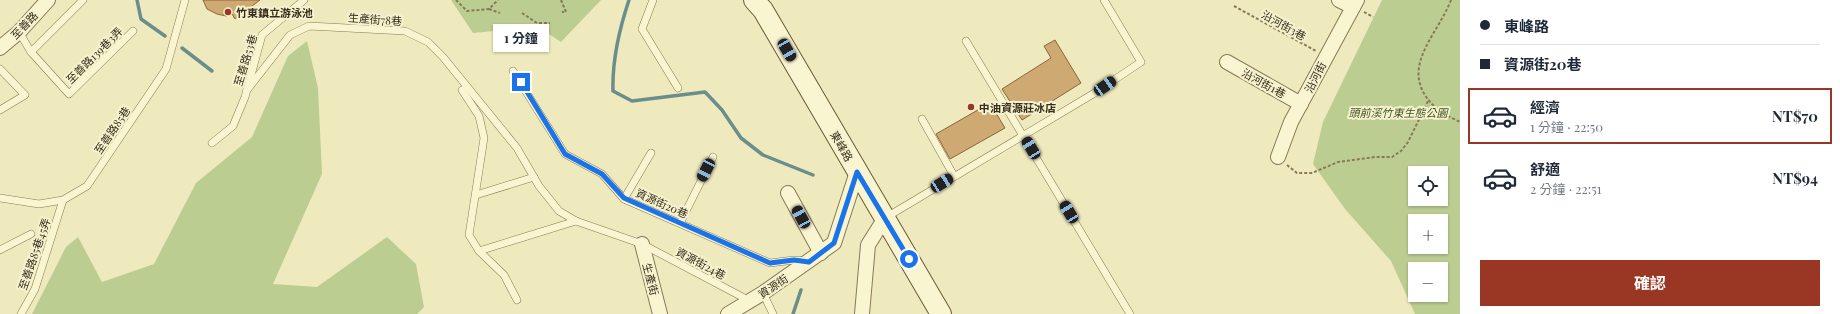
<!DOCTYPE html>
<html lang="zh-TW">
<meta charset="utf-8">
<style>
:root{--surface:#fff;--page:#f2f2f3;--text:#1f2937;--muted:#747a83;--line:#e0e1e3;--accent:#993724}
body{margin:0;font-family:"Playfair Display","Noto Sans TC",serif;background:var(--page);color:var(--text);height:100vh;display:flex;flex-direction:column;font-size:15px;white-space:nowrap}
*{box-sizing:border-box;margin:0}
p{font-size:13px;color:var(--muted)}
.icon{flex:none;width:22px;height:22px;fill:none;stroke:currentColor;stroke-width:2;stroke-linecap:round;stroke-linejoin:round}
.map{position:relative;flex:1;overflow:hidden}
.drawer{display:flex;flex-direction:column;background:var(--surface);width:380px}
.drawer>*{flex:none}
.banner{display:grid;align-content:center;height:88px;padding:0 20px;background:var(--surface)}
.controls{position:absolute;left:1408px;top:166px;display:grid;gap:8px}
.controls a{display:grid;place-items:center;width:40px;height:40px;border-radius:0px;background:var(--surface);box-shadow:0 1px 3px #0004;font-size:20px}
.end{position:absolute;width:18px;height:18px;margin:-9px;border:5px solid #1a73e8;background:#fff;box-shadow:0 0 0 2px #fff}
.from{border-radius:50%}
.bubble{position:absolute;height:28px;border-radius:0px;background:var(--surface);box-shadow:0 1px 3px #0004;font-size:13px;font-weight:700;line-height:28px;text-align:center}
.car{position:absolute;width:12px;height:24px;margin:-12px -6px;border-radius:5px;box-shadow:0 0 3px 1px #0007;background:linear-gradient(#222 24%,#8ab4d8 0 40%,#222 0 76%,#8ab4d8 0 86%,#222 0)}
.banner b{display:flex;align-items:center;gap:14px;height:38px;font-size:15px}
.banner b+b{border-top:1px solid var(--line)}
.banner i{width:10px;height:10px;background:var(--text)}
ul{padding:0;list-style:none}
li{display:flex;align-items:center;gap:12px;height:56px;margin:0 8px 6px;padding:0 12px;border:2px solid transparent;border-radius:0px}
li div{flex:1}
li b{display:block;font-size:15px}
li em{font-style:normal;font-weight:700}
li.on{border-color:var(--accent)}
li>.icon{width:36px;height:36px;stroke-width:1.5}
.primary-button{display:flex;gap:8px;margin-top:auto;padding:8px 20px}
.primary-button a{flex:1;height:46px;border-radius:0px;background:var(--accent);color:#fff;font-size:16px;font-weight:700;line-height:46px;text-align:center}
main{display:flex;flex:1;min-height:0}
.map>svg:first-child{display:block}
</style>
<main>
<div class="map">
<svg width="1460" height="314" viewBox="0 0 1460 314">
<rect width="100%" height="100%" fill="#efe9be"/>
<g fill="#bccd92" fill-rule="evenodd">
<path d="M451,0H601L561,42L538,27L473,33Z"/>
<path d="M1382,0H1460V314H1415L1391,261L1345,209L1313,164L1323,122ZM1415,173H1441V199H1415ZM1415,221H1441V247H1415ZM1415,269H1441V295H1415Z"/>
<path d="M307,41L318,88L322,174L273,284L317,287L387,237L416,264L424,307L417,314H32L66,247L78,237L102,282L154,264L196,183L252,137L288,56Z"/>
</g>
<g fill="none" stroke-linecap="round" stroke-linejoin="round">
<g stroke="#698e8c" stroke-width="3.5">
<path d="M137,0L141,19L165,36"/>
<path d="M629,0C619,30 612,59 613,91L632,101L705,92L722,110L741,138L763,155L813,175"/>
<path d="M182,48L212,71"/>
<path d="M793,314L801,290"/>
</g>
</g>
<g fill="#cfa972" stroke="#88673b">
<path d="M203,0H260L235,19L232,14L226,16L217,14L207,9Z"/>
<path d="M1055,40L1081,83L1022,120L1002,89L1051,58L1044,46Z"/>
<path d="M990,103L1005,128L950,159L936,134Z"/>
</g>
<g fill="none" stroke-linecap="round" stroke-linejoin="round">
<g stroke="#887956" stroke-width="8">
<g id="lane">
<path d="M653,0L642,29L678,88"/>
<path d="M19,32L31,52L69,94L133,31"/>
<path d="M966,41L1130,314"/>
<path d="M31,52L83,0"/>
<path d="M0,69L25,95L0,110"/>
<path d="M513,71L565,154L602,174L624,199L770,263L794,260L807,261"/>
<path d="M247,90L290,35L309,26L405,31L428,42L443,57L517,148L539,186L559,211L576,221L642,244L750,301"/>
<path d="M462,90L479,116L484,138L469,235L479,251L576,221"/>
<path d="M922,119L954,176"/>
<path d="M212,143L233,126L245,97L262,35L304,0"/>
<path d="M476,195L534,177"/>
<path d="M0,198L39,204L63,200L87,186L166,69L185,0"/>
<path d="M624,199L651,153"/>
<path d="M885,218L1093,94L1141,62L1104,0"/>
<path d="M680,223L713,157"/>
<path d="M0,250L31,234"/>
<path d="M479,251L504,275L517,300"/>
<path d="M763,293L773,314"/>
<path d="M21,314L35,289L63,200"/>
</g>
</g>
<g stroke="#887956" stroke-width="16">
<g id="street">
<path d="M1339,0L1353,7"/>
<path d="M0,48L19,32L48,0"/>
<path d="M1227,62L1301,104"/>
<path d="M1278,157L1291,122L1357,0"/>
<path d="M788,193L821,253"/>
<path d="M642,244L660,314"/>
<path d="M728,314L763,293L834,243L857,172"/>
<path d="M862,314L868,245L885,218"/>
</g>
</g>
<g stroke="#6a5a39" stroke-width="22">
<path id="secondary" d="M754,0L763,10L941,314"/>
</g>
<g stroke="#887956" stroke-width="2" stroke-dasharray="3 2" stroke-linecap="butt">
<path d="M456,0L467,11L489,9L498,0"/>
<path d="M561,0L566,12H562"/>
<path d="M1451,0C1437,37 1395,70 1436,108C1442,114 1453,118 1460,122"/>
<path d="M1234,6L1316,51"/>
<path d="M489,9L500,13"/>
<path d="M1364,12L1373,17"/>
<path d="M522,13L537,23H550"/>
<path d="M1287,165L1297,173H1312L1338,162L1375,157H1392L1401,151L1408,142L1429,99"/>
</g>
<use href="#lane" stroke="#faf5d1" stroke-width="7"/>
<use href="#street" stroke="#faf5d1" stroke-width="14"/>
<use href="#secondary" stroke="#faf5d1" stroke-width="20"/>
</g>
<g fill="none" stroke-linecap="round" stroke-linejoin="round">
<path stroke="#1a73e8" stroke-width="5" d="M521,82L565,154L602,174L624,198L770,263L794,260L809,262L834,243L857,172L909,259"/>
</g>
<g fill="#993724" stroke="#f6f2ce" stroke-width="1.5">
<circle cx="228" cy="12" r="4"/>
<circle cx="971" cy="107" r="4"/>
</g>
<g text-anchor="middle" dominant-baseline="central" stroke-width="4" stroke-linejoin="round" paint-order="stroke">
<g font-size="11" font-weight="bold" fill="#372d1b" stroke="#f6f2ce" text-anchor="start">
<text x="236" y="12">竹東鎮立游泳池</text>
<text x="979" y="107">中油資源莊冰店</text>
</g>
<g font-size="11" fill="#372d1b" stroke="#f6f2ce">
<text transform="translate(375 19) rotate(4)">生產街78巷</text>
<text transform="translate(24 25) rotate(-46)">至善路</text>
<text transform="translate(1284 25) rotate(29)">沿河街3巷</text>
<text transform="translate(94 55) rotate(-45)">至善路139巷3弄</text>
<text transform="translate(245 60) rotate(-73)">至善路53巷</text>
<text transform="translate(1315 77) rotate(-63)">沿河街</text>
<text transform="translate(1264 83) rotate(29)">沿河街1巷</text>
<text transform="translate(112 130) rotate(-56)">至善路85巷</text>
<text transform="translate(842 146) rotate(60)">東峰路</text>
<text transform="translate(662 203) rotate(24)">資源街20巷</text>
<text transform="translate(34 254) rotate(-71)">至善路85巷45弄</text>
<text transform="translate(701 263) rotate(28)">資源街24巷</text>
<text transform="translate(651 279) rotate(75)">生產街</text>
<text transform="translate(773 286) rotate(-34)">資源街</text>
</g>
<g font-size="11" font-style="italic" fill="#3e5421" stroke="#f6f2ce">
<text x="1398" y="112">頭前溪竹東生態公園</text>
</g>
</g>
</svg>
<div class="controls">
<a><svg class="icon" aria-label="locate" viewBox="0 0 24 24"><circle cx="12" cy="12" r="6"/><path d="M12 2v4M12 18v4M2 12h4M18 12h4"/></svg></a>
<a>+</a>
<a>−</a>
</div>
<i class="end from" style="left:909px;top:259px"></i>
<i class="end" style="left:521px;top:82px"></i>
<div class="bubble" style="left:493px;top:24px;width:56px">1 分鐘</div>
<i class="car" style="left:787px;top:50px;rotate:150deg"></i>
<i class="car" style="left:1105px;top:86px;rotate:56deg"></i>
<i class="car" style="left:1031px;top:148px;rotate:329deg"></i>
<i class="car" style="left:706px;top:170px;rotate:207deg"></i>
<i class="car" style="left:942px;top:183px;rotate:58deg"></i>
<i class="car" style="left:1069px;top:212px;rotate:329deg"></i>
<i class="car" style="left:801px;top:217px;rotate:331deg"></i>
</div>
<section class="drawer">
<div class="banner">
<b><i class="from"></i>東峰路</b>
<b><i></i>資源街20巷</b>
</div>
<ul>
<li class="on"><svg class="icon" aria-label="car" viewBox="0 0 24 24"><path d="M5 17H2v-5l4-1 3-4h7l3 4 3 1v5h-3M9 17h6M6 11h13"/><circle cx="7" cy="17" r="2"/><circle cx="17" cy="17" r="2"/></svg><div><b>經濟</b><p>1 分鐘 · 22:50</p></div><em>NT$70</em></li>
<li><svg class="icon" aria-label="car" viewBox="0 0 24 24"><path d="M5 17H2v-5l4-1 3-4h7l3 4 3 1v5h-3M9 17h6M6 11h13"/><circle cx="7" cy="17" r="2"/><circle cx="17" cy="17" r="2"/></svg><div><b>舒適</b><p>2 分鐘 · 22:51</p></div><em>NT$94</em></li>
</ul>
<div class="primary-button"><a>確認</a></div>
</section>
</main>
